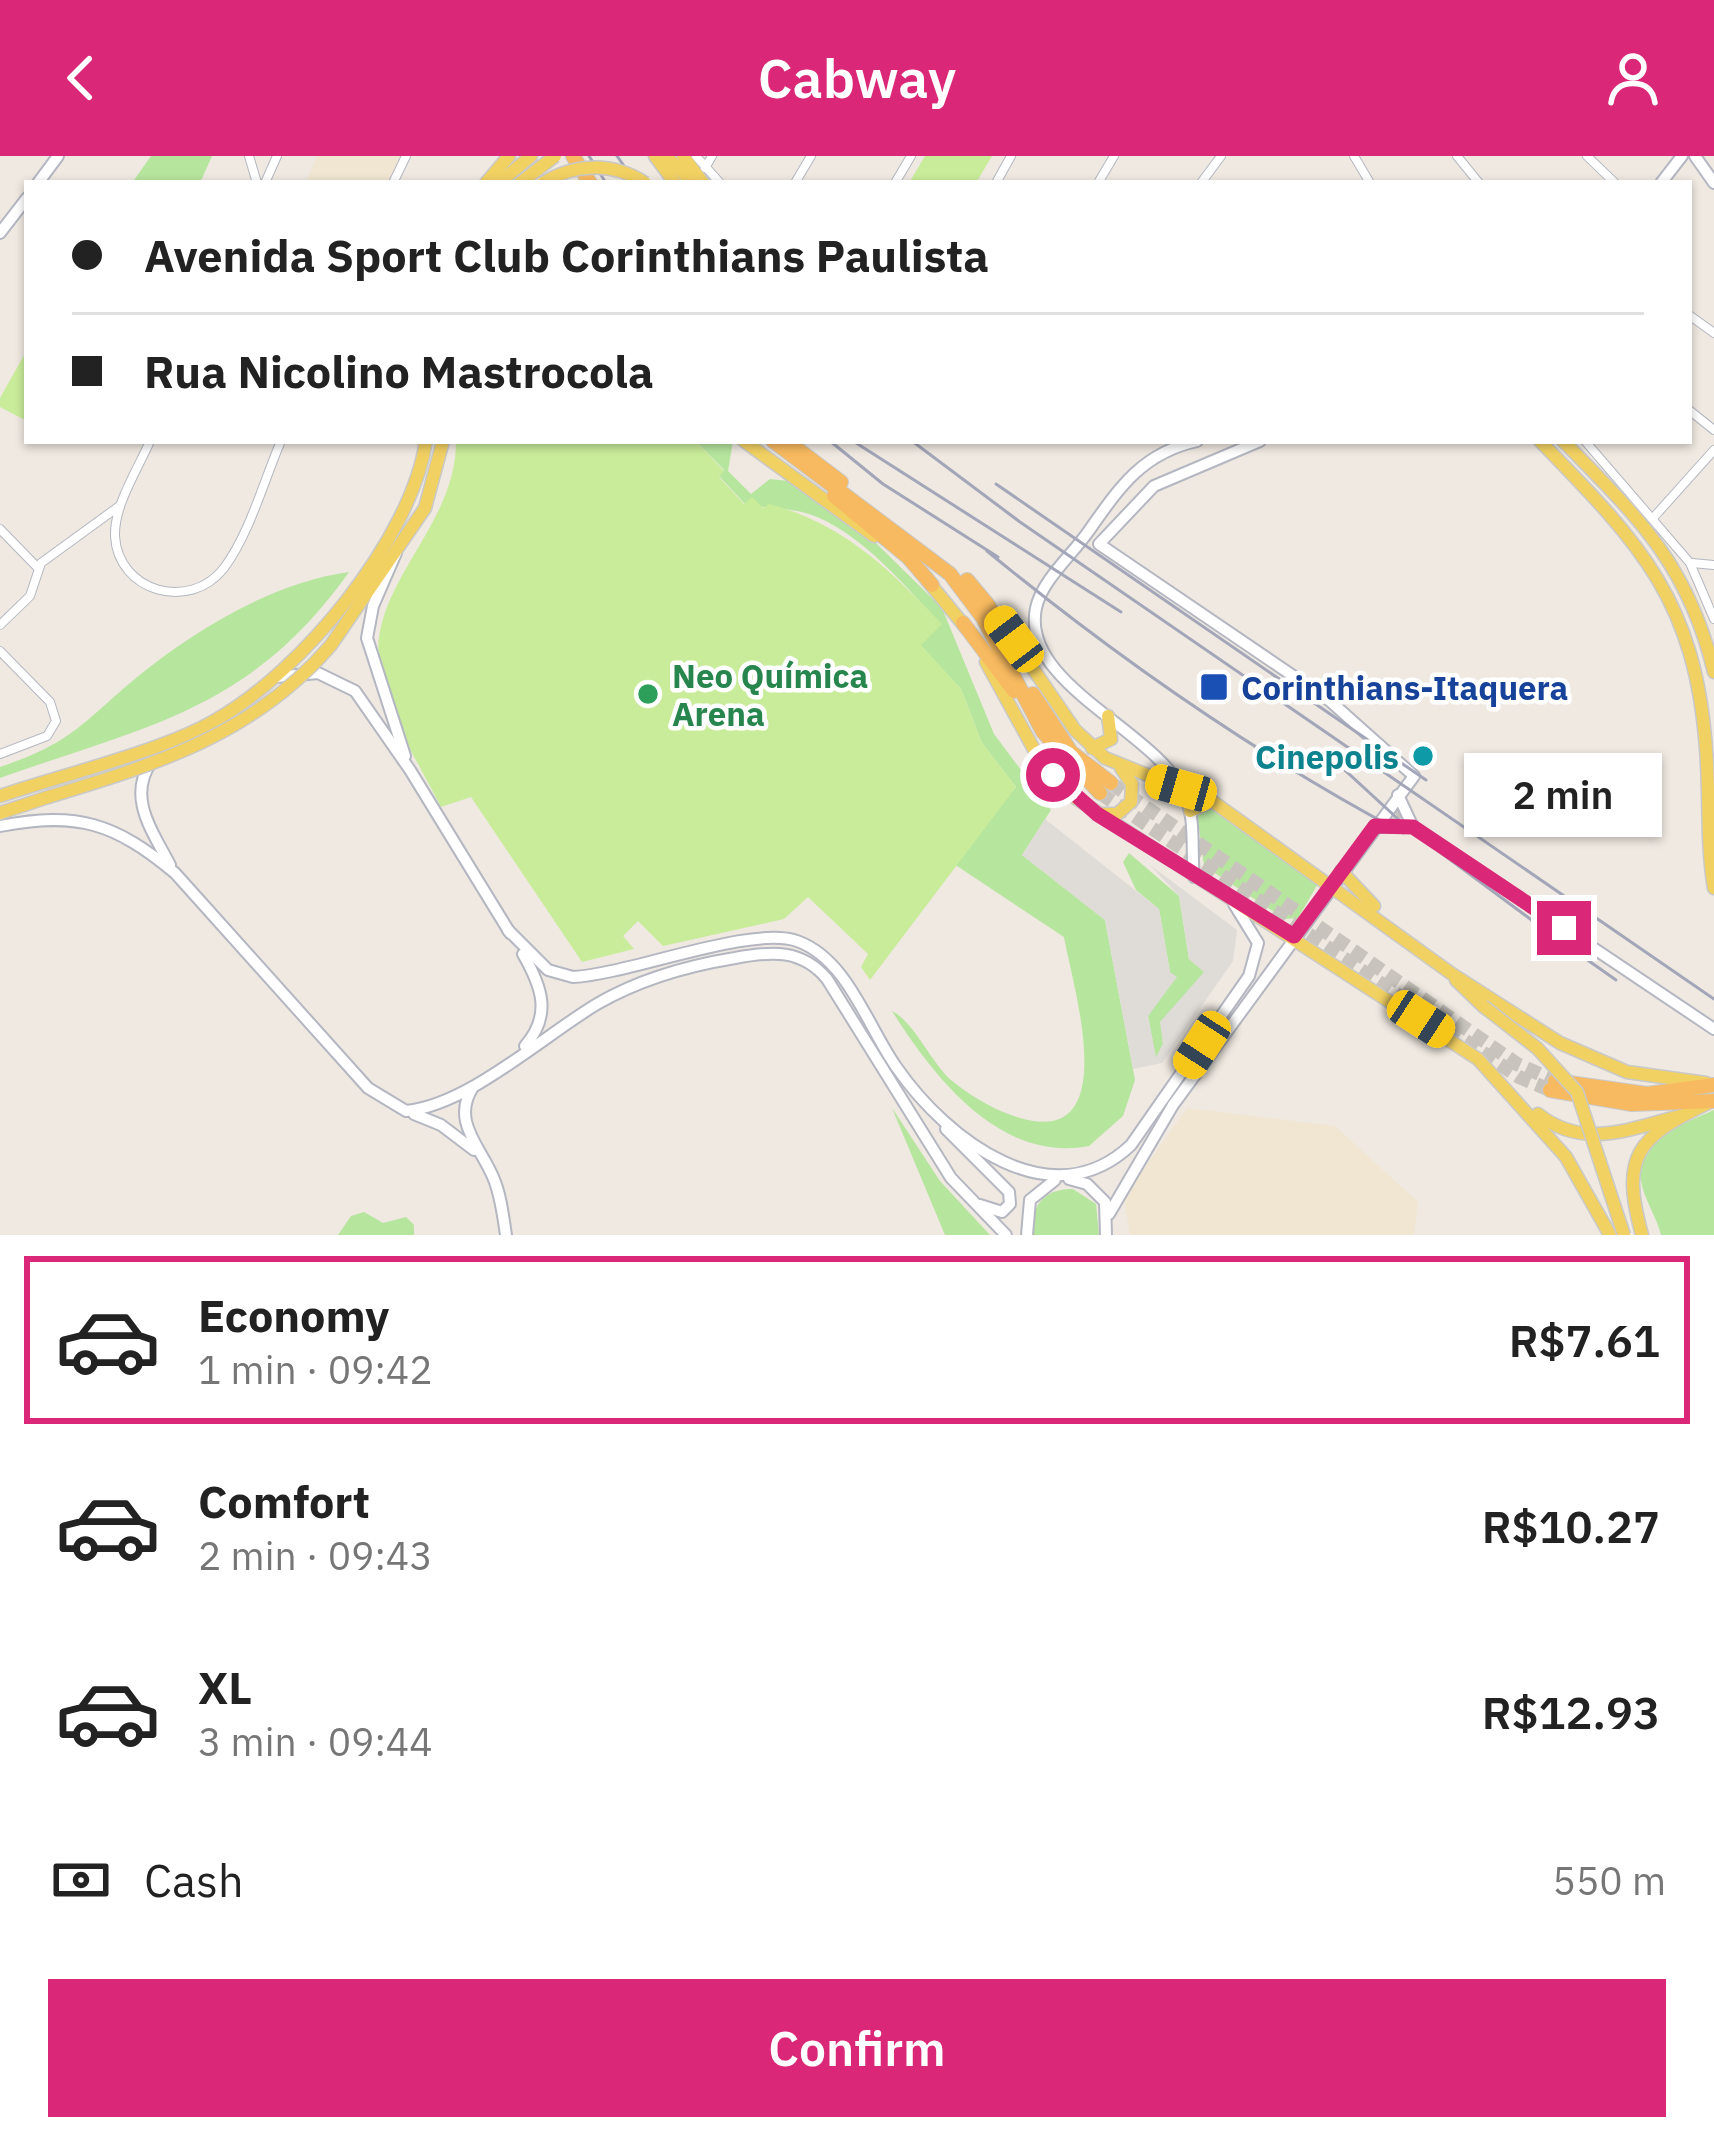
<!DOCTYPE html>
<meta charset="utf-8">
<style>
:root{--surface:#fff;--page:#f6f6f6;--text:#222;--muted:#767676;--line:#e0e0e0;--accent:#db2777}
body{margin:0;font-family:"IBM Plex Sans",sans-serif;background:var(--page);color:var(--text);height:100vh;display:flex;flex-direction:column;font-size:45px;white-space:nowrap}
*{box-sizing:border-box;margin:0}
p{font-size:39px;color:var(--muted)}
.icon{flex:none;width:66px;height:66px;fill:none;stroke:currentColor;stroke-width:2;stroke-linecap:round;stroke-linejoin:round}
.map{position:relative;height:1079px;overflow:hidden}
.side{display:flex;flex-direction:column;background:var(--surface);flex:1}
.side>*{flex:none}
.banner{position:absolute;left:24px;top:24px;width:1668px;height:264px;border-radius:0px;box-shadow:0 3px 9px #0004;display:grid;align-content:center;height:264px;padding:0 48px;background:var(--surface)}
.end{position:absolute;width:54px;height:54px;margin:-27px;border:15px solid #db2777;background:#fff;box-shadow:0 0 0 6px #fff}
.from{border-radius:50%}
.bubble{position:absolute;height:84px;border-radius:0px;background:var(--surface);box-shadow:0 3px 9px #0004;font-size:39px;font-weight:600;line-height:84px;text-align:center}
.car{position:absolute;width:36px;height:72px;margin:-36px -18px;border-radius:15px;box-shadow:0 0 9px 3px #0007;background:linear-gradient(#f5c518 24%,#345 0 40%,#f5c518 0 76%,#345 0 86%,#f5c518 0)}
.banner b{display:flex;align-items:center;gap:42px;height:114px;font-size:45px}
.banner b+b{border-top:3px solid var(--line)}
.banner i{width:30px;height:30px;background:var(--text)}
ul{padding:21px 0 0;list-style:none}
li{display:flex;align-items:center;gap:36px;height:168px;margin:0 24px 18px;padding:0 24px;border:6px solid transparent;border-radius:0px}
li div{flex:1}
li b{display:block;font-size:45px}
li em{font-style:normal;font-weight:600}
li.selected{border-color:var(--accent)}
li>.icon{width:108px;height:108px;stroke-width:1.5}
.pay{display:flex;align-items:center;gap:30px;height:132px;padding:0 48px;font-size:45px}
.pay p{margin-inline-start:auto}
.cta{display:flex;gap:24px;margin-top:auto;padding:24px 48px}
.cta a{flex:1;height:138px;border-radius:0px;background:var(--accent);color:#fff;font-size:48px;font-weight:600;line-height:138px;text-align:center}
header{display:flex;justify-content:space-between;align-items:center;height:156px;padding:0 48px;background:var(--accent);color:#fff;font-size:54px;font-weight:600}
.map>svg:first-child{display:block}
</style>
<header><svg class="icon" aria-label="back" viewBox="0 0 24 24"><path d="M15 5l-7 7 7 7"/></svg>Cabway<svg class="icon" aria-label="person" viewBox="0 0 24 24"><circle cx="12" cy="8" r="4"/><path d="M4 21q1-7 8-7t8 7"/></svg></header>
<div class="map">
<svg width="1714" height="1079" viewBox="0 0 1714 1079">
<rect width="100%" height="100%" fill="#efe9e1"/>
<g fill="#f0e6d1">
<path d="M317,0H400L388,27H306Z"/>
<path d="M1187,952L1335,970L1418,1046L1414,1079H1130L1124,1041Z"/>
</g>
<g fill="#b6e59e">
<path d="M151,0H212L200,27H132Z"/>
<path d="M696,285H733L728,315L751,338L770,323L789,325L877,388L942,452L994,578L1051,654L1022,699L1105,764L1135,924L1123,960L1089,990C1001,1007 935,923 892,855C915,867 930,905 951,924C974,943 1004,960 1033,965C1120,978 1072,827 1064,781L954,708L1016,631L982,587L961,533L920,489L941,468C905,430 860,375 809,358C786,351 767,353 745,348L719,320L724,314Z"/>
<path d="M349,416C251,554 149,569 0,622V611C72,587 82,567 136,522C194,474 274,426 349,416Z"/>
<path d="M1211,650L1319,726L1298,762L1285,763L1204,710L1197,657Z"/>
<path d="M1129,697L1179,740L1189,803L1205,816L1161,866L1163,888L1156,904L1148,860L1170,816L1159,753L1136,734L1123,706Z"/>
<path d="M892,952L940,1025L990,1079H945Z"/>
<path d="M1714,954V1079H1661C1657,1061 1643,1042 1641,1024C1636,983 1685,967 1714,954Z"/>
<path d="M1073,1033L1096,1048L1099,1079H1034C1028,1051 1045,1032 1073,1033Z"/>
<path d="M364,1056L383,1067L406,1061L414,1069V1079H338L351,1060Z"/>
</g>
<g fill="#c9ec9a">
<path d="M925,0H992L976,27H909Z"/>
<path d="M27,194V265L0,251V242Z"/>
<path d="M456,285H696L724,315L719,321L744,348L752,341L763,352L769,348C844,368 889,413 942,468L921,489L961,533L982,587L1016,631L870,824L861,811L868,798L808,741L784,763L663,790L638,765L623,780L634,793L582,806L471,641L441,651C419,608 386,556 379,507C369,429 457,370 456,285Z"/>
</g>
<path fill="#dfdcd8" d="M1045,663L1159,753L1170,816L1177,821L1148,860L1156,901L1163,888L1160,866L1204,816L1189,803L1179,740L1150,709L1237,774L1233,805L1162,907L1133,913L1105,764L1022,699Z"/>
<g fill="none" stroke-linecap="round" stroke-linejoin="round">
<path stroke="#c8c4bd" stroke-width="10" stroke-dasharray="10 5" stroke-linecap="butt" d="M1393,670L1390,663L1403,655"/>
<g stroke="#c8c4bd" stroke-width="14" stroke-dasharray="14 7" stroke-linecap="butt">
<path d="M1111,627L1517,908L1555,925"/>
<path d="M1100,637L1519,921L1550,934"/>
</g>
<g stroke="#b4b7c1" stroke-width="10">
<g id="minor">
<path d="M249,0L257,27"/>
<path d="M696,0L720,27"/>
<path d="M1354,0L1370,27"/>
<path d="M1457,0L1479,27"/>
<path d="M1587,0L1615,27"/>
<path d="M705,12L712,0"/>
<path d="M265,27L277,0"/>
<path d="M393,27L406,0"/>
<path d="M795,27L811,0"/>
<path d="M895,27L911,0"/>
<path d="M996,27L1011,0"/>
<path d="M1098,27L1114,0"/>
<path d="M1201,27L1221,0"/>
<path d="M1689,159L1714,177"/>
<path d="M1689,254L1714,274"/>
<path d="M150,285C138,313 114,349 115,380C118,436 190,456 224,412C250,377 264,324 281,285"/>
<path d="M1585,285L1690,407L1714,463"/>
<path d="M1654,361L1714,294"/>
<path d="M0,373L38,412"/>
<path d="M1692,407L1714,409"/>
<path d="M0,469L30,440L41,407L118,351"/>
<path d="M0,495L50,546L56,565L47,580L0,598"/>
</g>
</g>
<g stroke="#b4b7c1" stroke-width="14">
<g id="tertiary">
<path d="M38,27L58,0"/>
<path d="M1661,27L1682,0"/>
<path d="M0,77L27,42"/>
<path d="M396,397L373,450L367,482L405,600"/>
<path d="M276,521L318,517L355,535L410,614L510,777"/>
<path d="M152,605C126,641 153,676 170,709"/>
<path d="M1398,639L1413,671L1714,873"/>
<path d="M0,670C77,655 115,667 175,717L368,932L406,955C468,949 542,881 597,848C640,823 686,810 735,802C772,795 802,793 827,823L951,1022L1006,1079"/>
<path d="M1375,671H1413"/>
<path d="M1194,721C1191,695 1196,663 1185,639C1157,574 1020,529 1036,452C1042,424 1072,399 1088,376C1119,332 1142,297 1197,285"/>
<path d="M508,774L548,814L573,821C630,818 751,769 797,785C848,803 868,872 897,912C947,984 1052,1064 1131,989L1249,820L1258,787L1234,748"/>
<path d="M523,798C542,831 552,859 525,890"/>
<path d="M473,931C451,965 480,990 493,1021C501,1039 503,1060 506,1079"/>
<path d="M414,958L441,969L474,994"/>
<path d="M946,973L1009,1036L1010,1048L1002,1056L980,1049"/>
<path d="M1069,1023L1087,1028L1105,1046L1106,1079"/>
<path d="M1109,1058L1173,949L1414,620L1330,545L1099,388L1154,330L1260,285"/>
<path d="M1027,1079L1030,1044L1055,1024"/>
</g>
</g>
<g stroke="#b4b7c1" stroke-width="14">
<path id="secondary" d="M1695,0L1714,27"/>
</g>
<g stroke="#c9c9c9" stroke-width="15">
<g id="primary">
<path d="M655,0L675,27"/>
<path d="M666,0L693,27"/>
<path d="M683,0L703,27"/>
<path d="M486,27L509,0"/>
<path d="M499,27L531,0"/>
<path d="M744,285L874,380"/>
<path d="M1540,285C1640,388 1695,443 1706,593C1710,638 1706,687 1714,732"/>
<path d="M1563,285C1638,361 1688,408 1714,516"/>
<path d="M927,424L967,473"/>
<path d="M1003,469L1075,574L1105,602L1212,645L1452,818L1560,887L1627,916L1706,927"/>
<path d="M331,489L425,352L443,285"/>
<path d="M986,506L1036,597L1071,639L1478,903L1566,1001L1610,1079"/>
<path d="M1092,592L1111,583L1108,560"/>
<path d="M0,640C61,619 164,595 216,564C302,515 411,384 426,285"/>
<path d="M1190,655L1211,645"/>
<path d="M0,657L48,641"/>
<path d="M1098,658H1117L1131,646L1132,628L1121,612"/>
<path d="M1341,715L1374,750"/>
<path d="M1456,824L1483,850"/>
<path d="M1538,958C1583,994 1630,973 1680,960"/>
<path d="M1642,1079C1620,1000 1637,981 1708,947"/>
</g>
</g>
<g stroke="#c9c9c9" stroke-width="16">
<g id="trunk">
<path d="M573,0L590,27"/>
<path d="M773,285L950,418L983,462L1043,576L1100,637"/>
<path d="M787,285L841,326"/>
<path d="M834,340L908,401L932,429"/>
<path d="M967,424L988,449L1007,486"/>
<path d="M963,467L1014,535"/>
<path d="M1033,538L1071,596L1111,627"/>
<path d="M1555,925L1647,938L1714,929"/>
<path d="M1550,934L1632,948L1714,945"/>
</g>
</g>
<use href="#minor" stroke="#fff" stroke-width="8"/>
<use href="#tertiary" stroke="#fff" stroke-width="10"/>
<use href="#secondary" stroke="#fff" stroke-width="10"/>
<use href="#primary" stroke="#f2d163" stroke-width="12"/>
<use href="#trunk" stroke="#f8ba60" stroke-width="14"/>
<g stroke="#a3a6b8" stroke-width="3">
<path d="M589,0L606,27"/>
<path d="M617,0L636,27"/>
<path d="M830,285L883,328L998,401"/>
<path d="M853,285L1121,456"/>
<path d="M912,285L1020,366L1714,843"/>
<path d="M996,328L1426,624"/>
<path d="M987,395C1116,501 1255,598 1403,677"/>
<path d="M1324,595L1410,674L1545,774"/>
<path d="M1532,765L1616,824"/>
</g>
<g stroke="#c9c9c9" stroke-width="15" stroke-linecap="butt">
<g id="primary-bridge">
<path d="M520,27L555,0"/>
<path d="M543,27C575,7 613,6 645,27"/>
<path d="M48,641C157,608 255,578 331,489"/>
<path d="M1483,850L1537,892L1577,936L1624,1079"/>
</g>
</g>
<use href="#primary-bridge" stroke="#f2d163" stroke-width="12"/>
</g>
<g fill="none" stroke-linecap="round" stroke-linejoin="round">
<path stroke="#db2777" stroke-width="15" d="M1053,619L1097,658L1294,780L1375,670L1413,671L1564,772"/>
</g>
<rect fill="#1a4fb4" stroke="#fff" stroke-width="4.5" x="1199" y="516" width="30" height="30" rx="6"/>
<circle fill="#2e9e5b" stroke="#fff" stroke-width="4.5" cx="648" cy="538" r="12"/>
<circle fill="#0f9aa8" stroke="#fff" stroke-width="4.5" cx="1423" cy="600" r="12"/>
<g text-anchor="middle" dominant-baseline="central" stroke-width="9" stroke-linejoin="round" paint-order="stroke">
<g font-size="33" font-weight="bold" fill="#27864d" stroke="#fff" text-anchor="start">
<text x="672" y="519">Neo Química<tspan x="672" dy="38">Arena</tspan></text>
</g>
<g font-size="33" font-weight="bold" fill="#164399" stroke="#fff" text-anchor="start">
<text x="1241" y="531">Corinthians-Itaquera</text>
</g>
<g font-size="33" font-weight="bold" fill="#0d838f" stroke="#fff" text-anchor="end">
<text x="1399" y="600">Cinepolis</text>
</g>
</g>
</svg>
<i class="end from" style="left:1053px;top:619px"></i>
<i class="end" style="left:1564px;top:772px"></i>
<div class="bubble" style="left:1464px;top:597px;width:198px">2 min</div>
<i class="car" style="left:1014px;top:483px;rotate:323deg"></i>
<i class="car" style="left:1181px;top:632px;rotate:286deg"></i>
<i class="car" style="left:1421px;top:863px;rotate:123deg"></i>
<i class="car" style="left:1202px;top:889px;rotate:213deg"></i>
<div class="banner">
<b><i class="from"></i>Avenida Sport Club Corinthians Paulista</b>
<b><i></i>Rua Nicolino Mastrocola</b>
</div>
</div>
<section class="side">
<ul>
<li class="selected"><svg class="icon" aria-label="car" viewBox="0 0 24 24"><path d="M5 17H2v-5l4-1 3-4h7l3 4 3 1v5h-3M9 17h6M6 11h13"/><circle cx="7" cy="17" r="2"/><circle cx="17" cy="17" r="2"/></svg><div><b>Economy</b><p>1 min · 09:42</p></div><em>R$7.61</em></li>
<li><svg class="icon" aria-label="car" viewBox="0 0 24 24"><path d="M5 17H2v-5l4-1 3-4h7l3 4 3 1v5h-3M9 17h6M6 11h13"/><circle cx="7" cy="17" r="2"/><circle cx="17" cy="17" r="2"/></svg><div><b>Comfort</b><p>2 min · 09:43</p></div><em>R$10.27</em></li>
<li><svg class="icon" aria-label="car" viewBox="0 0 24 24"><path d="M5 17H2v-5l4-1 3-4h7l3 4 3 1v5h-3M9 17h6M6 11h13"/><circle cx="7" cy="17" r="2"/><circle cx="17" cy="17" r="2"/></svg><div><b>XL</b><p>3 min · 09:44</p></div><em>R$12.93</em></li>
</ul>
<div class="pay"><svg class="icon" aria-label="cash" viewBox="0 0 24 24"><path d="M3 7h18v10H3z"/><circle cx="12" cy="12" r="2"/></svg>Cash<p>550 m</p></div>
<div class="cta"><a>Confirm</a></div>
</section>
